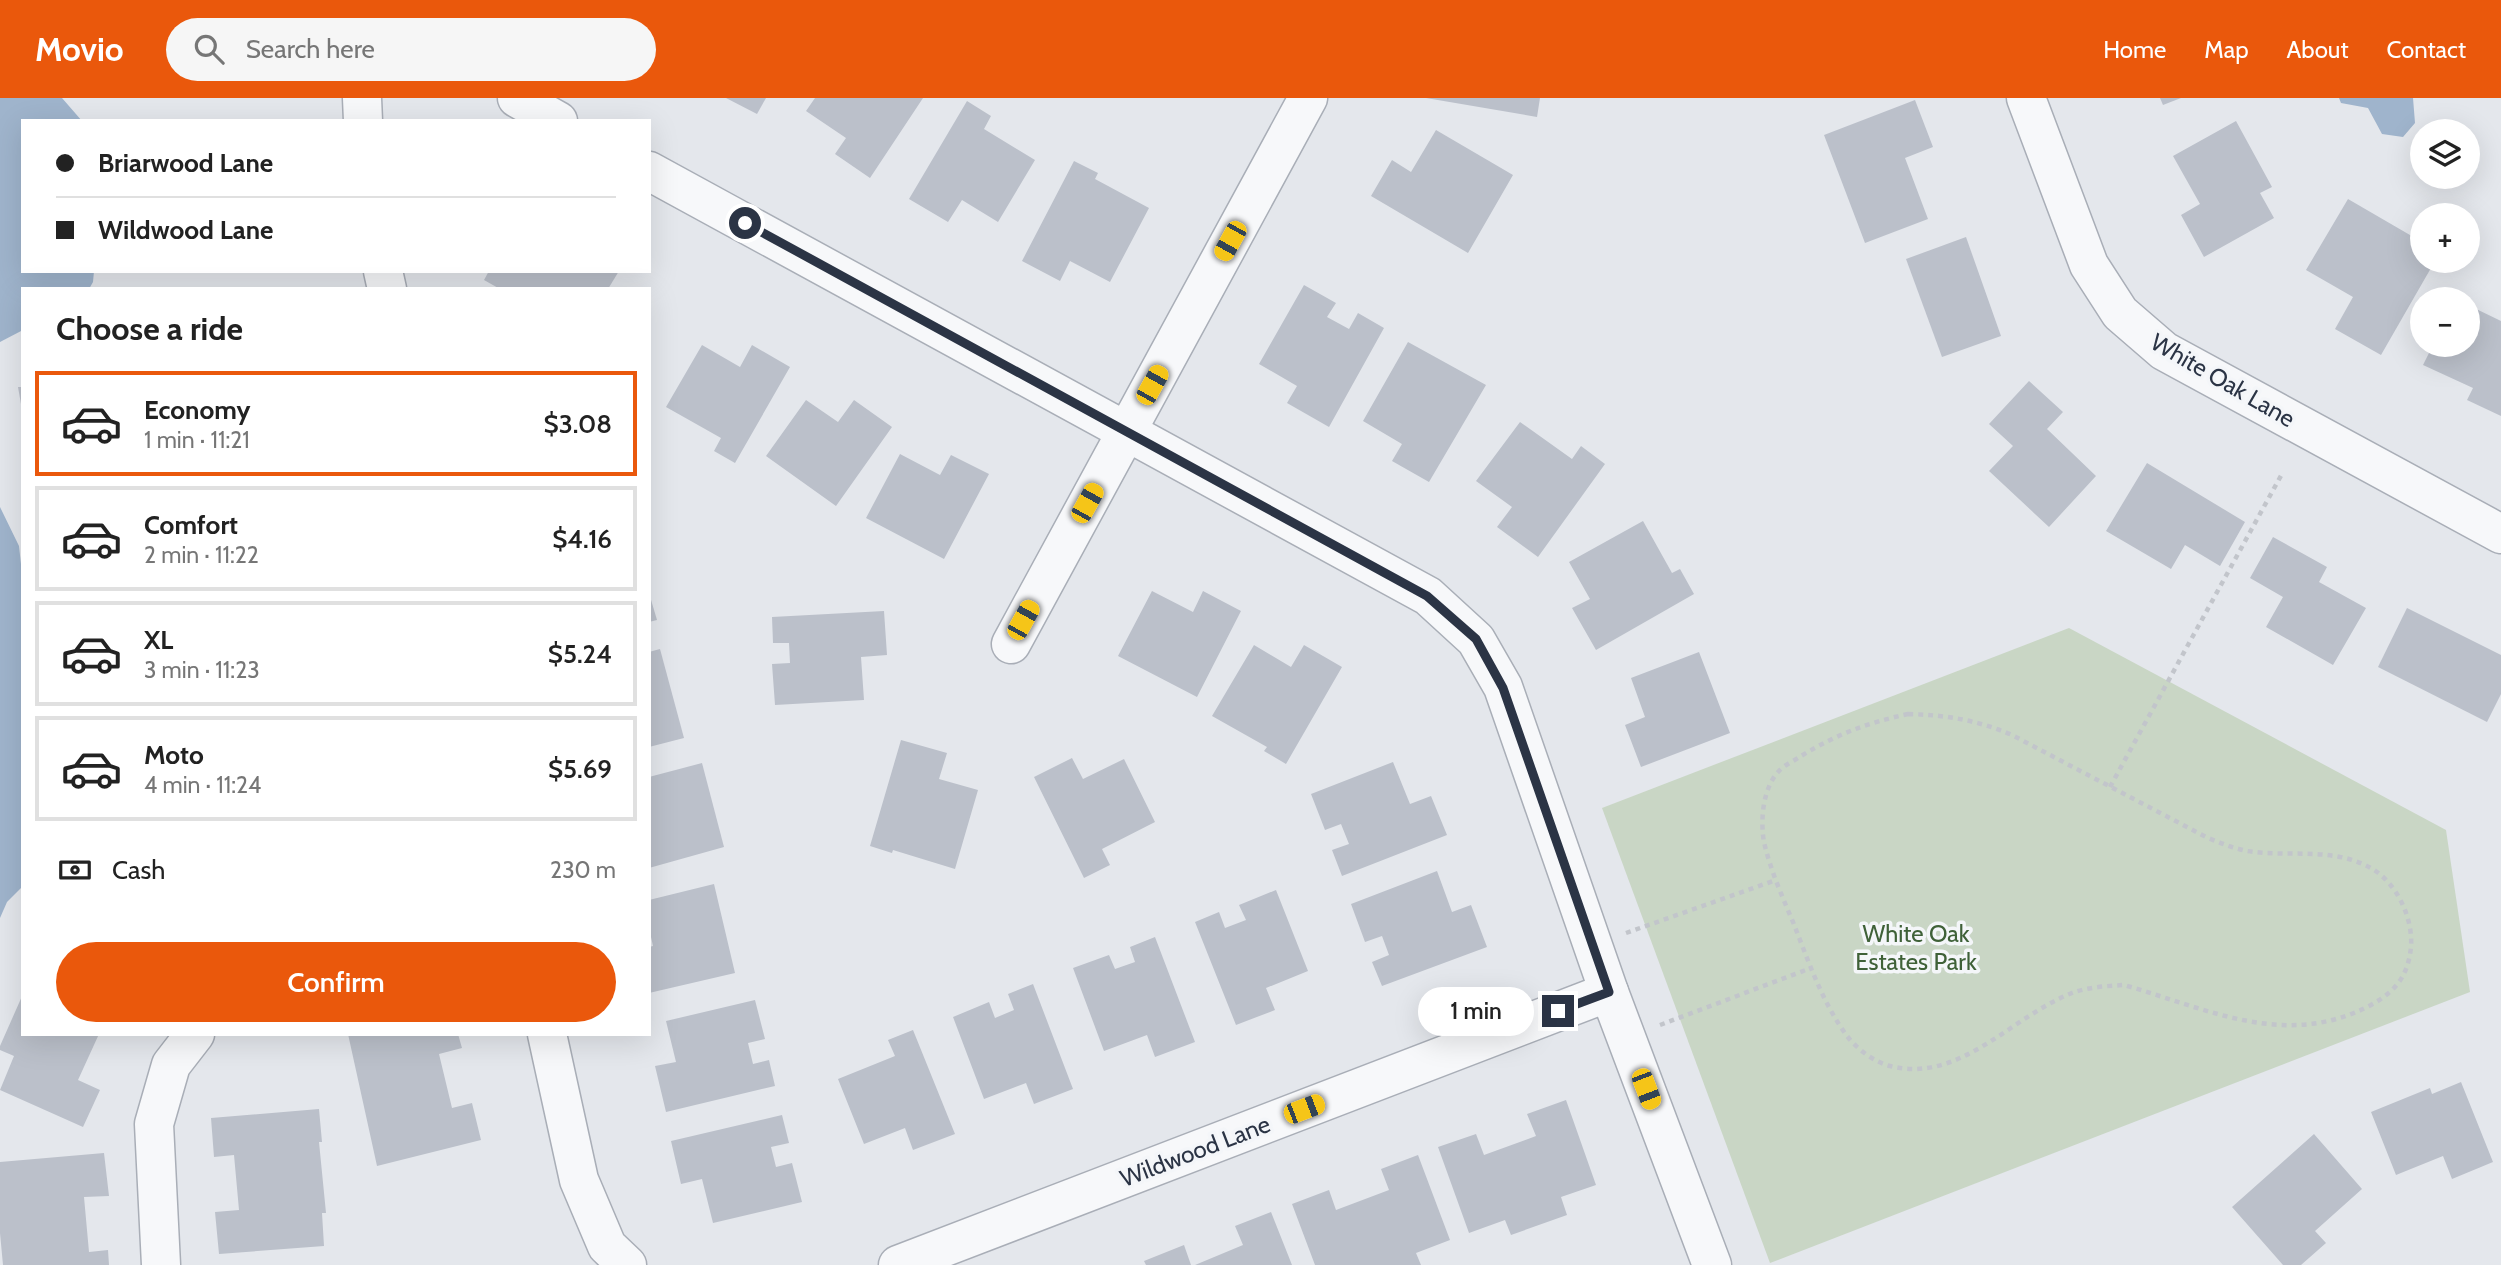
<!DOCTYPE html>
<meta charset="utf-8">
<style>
:root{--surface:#fff;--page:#f6f6f6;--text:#222;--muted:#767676;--line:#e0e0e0;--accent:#ea580c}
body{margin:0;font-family:Cabin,sans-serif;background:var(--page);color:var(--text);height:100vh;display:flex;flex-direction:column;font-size:26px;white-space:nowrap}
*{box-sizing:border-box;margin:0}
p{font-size:23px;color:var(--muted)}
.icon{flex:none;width:38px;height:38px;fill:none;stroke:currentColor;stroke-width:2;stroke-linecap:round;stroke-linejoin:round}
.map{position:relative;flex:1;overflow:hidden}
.sheet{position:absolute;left:21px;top:189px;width:630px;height:749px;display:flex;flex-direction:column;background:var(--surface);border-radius:0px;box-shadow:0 7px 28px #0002}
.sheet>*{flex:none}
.hud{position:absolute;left:21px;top:21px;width:630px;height:154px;border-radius:0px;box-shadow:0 7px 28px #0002;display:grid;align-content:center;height:154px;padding:0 35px;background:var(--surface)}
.tools{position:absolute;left:2410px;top:21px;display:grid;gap:14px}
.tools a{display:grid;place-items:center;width:70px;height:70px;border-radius:50%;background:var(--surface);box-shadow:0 7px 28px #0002;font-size:35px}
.end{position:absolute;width:32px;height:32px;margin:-16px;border:9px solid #2b3445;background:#fff;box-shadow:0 0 0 4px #fff}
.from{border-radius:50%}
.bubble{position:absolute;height:49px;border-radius:24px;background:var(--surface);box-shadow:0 7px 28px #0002;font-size:23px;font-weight:600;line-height:49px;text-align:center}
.car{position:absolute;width:21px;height:42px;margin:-21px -10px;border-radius:9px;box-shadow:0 0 5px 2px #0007;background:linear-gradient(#f5c518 24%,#345 0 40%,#f5c518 0 76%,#345 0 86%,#f5c518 0)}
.hud b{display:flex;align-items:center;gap:24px;height:66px;font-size:26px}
.hud b+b{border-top:2px solid var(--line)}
.hud i{width:18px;height:18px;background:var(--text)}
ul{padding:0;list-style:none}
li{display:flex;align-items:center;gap:21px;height:105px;margin:0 14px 10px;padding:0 21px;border:4px solid var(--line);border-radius:0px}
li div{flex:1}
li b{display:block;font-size:26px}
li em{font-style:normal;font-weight:600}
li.current{border-color:var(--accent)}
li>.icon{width:63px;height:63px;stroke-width:1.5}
h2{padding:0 35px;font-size:32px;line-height:84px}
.pay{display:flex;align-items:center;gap:18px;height:77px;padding:0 35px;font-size:26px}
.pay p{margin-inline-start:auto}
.primary-button{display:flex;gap:14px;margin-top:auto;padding:14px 35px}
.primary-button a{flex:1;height:80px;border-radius:42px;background:var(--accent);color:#fff;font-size:28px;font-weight:600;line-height:80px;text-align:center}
header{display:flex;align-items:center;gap:42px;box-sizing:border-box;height:98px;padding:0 35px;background:var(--accent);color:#fff}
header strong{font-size:33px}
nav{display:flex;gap:38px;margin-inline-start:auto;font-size:24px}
.search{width:490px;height:63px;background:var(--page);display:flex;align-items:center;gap:18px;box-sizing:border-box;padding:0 24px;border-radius:38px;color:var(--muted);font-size:26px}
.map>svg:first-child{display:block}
</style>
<header>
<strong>Movio</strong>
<div class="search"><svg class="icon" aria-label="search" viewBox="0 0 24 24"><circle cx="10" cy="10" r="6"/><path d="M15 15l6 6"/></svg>Search here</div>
<nav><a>Home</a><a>Map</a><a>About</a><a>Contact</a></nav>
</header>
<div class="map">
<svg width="2501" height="1167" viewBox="0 0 2501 1167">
<rect width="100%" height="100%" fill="#e4e7ec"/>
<path fill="#c9d6c5" d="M2069,530L2446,732L2470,894L1770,1165L1602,710Z"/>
<g fill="#9fb4cc">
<path d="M0,0H62L82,23H23V173H94L93,184L89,191H23V232L0,244Z"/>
<path d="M2339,0H2413L2415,25L2403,39L2382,36L2368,10L2341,5Z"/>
<path d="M0,409L19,448L23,484V788L7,804L0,820Z"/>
</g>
<g fill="#bbc0ca">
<path d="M726,0H766L757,16Z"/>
<path d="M815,0H923L870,80L835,56L846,40L806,13Z"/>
<path d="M1426,0H1540L1537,19Z"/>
<path d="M2160,0H2181L2163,7Z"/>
<path d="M1915,2L1933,49L1905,60L1928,121L1865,145L1824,37Z"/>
<path d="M967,3L991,18L984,31L1035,62L998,124L962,102L948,124L909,101Z"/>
<path d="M2236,23L2272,89L2260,95L2274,120L2204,159L2181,117L2200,106L2173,58Z"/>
<path d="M1436,32L1513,77L1468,155L1371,98L1392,62L1411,74Z"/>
<path d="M1074,63L1098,75L1095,81L1149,110L1110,184L1070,163L1060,183L1022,163Z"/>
<path d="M2348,101L2422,144V163H2435L2381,257L2335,231L2353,199L2306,172Z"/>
<path d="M1966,139L2001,238L1942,259L1906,161Z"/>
<path d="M489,173H619L608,191H500L484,182Z"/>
<path d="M1304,187L1336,205L1327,219L1349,231L1358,215L1384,230L1329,329L1287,305L1297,288L1259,266Z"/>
<path d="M2468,207L2501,223V318L2467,302L2473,290L2423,267L2433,247H2468Z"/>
<path d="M1408,244L1486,287L1429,384L1392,363L1402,346L1363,323Z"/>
<path d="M702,247L740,269L752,247L790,269L735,365L714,353L721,340L666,309Z"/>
<path d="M2029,283L2063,314L2047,331L2096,378L2049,429L1989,373L2013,348L1989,326Z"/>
<path d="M18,289H23V306H21Z"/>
<path d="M806,302L838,324L854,302L892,329L836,408L766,358Z"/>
<path d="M1520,324L1572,361L1581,348L1605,366L1538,459L1497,429L1512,409L1476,383Z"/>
<path d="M900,356L940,377L951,357L989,376L944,461L866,420Z"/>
<path d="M2147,365L2245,424L2220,468L2185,447L2171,471L2106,433Z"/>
<path d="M1643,423L1672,475L1680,471L1694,496L1596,552L1572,510L1590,501L1569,464Z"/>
<path d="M2273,439L2327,469L2319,484L2366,510L2333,567L2266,529L2283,499L2250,480Z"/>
<path d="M1152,493L1193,514L1203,493L1241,513L1197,599L1118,558Z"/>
<path d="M649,495L657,522L649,524Z"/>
<path d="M2407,510L2501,557V596L2487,624L2378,569Z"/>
<path d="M884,513L887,557L861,559L864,602L775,607L772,566L790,565L789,545H773L772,519Z"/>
<path d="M1254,547L1291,569L1304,547L1342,569L1286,666L1264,653L1267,649L1212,618Z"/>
<path d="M660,551L684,640L649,649V554Z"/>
<path d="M1699,554L1730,635L1641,669L1625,627L1645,619L1631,580Z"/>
<path d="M901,642L947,655L939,681L978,692L955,771L893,752L892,755L870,748Z"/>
<path d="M1072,660L1083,681L1124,661L1155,724L1102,751L1110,767L1084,780L1034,679Z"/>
<path d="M1393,664L1410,706L1431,698L1447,737L1342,778L1332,752L1349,746L1341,726L1325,732L1311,696Z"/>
<path d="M702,665L724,749L649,770V679Z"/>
<path d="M1437,773L1452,814L1471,807L1487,849L1382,888L1372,864L1389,857L1382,838L1365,844L1351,806Z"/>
<path d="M714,786L735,875L649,895V849L653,848L649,830V802Z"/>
<path d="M1276,792L1308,873L1266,890L1275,912L1236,927L1195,824L1219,814L1225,830L1246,822L1239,807Z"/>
<path d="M1155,839L1195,944L1155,959L1147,937L1104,953L1073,870L1109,857L1115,871L1135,864L1130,849Z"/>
<path d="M1033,886L1073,991L1034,1006L1026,985L984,1001L953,919L989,904L995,920L1014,912L1008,896Z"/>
<path d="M23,896V936H99L78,982L100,992L83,1029L0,992L14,958L0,952V948Z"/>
<path d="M755,902L765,941L748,945L753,966L769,962L775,988L666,1014L655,968L676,964L666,923Z"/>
<path d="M913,932L955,1036L913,1052L905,1030L864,1046L838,981L895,958L888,942Z"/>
<path d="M348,936H458L462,950L439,956L452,1010L472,1005L481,1042L377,1068Z"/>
<path d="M2461,984L2493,1064L2452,1081L2443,1058L2396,1077L2371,1014L2430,990L2432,996Z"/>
<path d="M1566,1002L1596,1087L1561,1099L1567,1117L1511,1137L1505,1122L1469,1135L1438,1049L1476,1036L1484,1057L1536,1038L1527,1016Z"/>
<path d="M319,1011L322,1044H319L326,1115H322L324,1148L219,1156L215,1114L239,1112L234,1057L214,1059L211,1020Z"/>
<path d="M782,1017L789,1045L771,1049L776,1069L792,1065L802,1104L713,1125L702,1081L681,1086L671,1043Z"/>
<path d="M2314,1036L2362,1091L2315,1133L2326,1145L2301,1167H2283L2232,1109Z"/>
<path d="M104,1055L109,1098L84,1099L89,1154L108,1152L109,1167H3L0,1135V1064Z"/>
<path d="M1418,1057L1450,1142L1416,1155L1421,1167H1315L1292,1106L1329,1092L1336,1112L1389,1092L1381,1071Z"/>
<path d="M1271,1114L1292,1167H1195L1243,1147L1235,1128Z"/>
<path d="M1184,1147L1191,1167H1146L1144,1163Z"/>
</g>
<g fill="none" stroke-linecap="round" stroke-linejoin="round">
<g stroke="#a9aeb7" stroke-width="41">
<g id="minor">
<path d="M362,0L363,23"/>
<path d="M517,0L558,23"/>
<path d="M2026,0L2089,167L2120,215L2164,253L2501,436"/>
<path d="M649,73L1428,498L1476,542L1503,589L1609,894L1712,1167"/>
<path d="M383,173L387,191"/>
<path d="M1011,546L1308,0"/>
<path d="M547,936L579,1082L607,1148L627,1167"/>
<path d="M161,1167L154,1026L171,967L195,936"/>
<path d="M898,1167L1609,894"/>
</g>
</g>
<g stroke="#c2c5cb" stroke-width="4.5" stroke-dasharray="5 5" stroke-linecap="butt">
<path d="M1908,616C1946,617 1977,622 2012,637L2206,739C2220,745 2233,750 2247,753C2290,760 2338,747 2377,774C2399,790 2413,822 2411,849C2408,878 2396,893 2371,907C2286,952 2208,911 2124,887C2107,888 2088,889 2072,895C2012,918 1960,986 1890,968C1874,964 1857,951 1847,938C1822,904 1808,862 1793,824C1782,798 1770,771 1764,744C1760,722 1763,689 1779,673C1784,667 1794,663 1801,658C1837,636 1867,625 1908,616Z"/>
<path d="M2110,689L2283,374"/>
<path d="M1626,835L1776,782"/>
<path d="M1660,927L1811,870"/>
</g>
<use href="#minor" stroke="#f7f8fa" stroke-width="38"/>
</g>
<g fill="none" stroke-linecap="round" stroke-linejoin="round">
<path stroke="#2b3445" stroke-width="9" d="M745,125L1427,498L1476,541L1503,590L1609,894L1558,913"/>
</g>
<g text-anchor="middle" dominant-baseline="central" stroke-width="7" stroke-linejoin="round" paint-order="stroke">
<g font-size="24" fill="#2b3445" stroke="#f4f6f9">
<text transform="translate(2223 282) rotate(30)">White Oak Lane</text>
<text transform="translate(1195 1053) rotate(-21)">Wildwood Lane</text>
</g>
<g font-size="24" fill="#3f6138" stroke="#f4f6f9">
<text x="1916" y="835">White Oak<tspan x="1916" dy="28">Estates Park</tspan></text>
</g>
</g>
</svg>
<div class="tools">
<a><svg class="icon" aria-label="layers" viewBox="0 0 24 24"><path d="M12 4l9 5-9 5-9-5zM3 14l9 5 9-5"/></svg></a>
<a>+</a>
<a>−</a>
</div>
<i class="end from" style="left:745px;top:125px"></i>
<i class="end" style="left:1558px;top:913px"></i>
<div class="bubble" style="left:1418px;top:889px;width:116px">1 min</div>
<i class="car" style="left:1230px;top:143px;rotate:209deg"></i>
<i class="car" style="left:1152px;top:287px;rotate:29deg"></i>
<i class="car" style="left:1087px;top:405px;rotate:29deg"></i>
<i class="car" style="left:1023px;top:522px;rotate:29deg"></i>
<i class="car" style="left:1646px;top:991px;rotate:159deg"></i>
<i class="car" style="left:1304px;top:1011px;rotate:69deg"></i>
<div class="hud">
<b><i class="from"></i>Briarwood Lane</b>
<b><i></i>Wildwood Lane</b>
</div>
<section class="sheet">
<h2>Choose a ride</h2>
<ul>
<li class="current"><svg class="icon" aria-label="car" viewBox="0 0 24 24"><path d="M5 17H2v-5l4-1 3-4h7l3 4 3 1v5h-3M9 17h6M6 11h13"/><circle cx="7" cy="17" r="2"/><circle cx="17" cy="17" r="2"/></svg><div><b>Economy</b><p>1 min · 11:21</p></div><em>$3.08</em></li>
<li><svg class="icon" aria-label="car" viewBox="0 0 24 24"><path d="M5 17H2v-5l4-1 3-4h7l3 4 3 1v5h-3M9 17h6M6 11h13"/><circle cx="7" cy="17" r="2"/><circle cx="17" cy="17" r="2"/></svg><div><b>Comfort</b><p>2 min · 11:22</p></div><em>$4.16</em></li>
<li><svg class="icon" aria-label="car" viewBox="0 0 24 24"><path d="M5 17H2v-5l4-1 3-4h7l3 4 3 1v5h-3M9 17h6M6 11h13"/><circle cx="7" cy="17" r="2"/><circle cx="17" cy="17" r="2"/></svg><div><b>XL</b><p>3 min · 11:23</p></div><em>$5.24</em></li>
<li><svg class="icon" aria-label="car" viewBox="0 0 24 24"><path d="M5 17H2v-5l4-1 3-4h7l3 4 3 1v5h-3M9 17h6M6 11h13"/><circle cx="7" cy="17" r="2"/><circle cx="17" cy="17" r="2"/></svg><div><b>Moto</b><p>4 min · 11:24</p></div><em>$5.69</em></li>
</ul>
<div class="pay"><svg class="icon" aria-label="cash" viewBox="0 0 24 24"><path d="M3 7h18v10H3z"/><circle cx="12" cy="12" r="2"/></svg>Cash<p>230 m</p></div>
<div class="primary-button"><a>Confirm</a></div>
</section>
</div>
